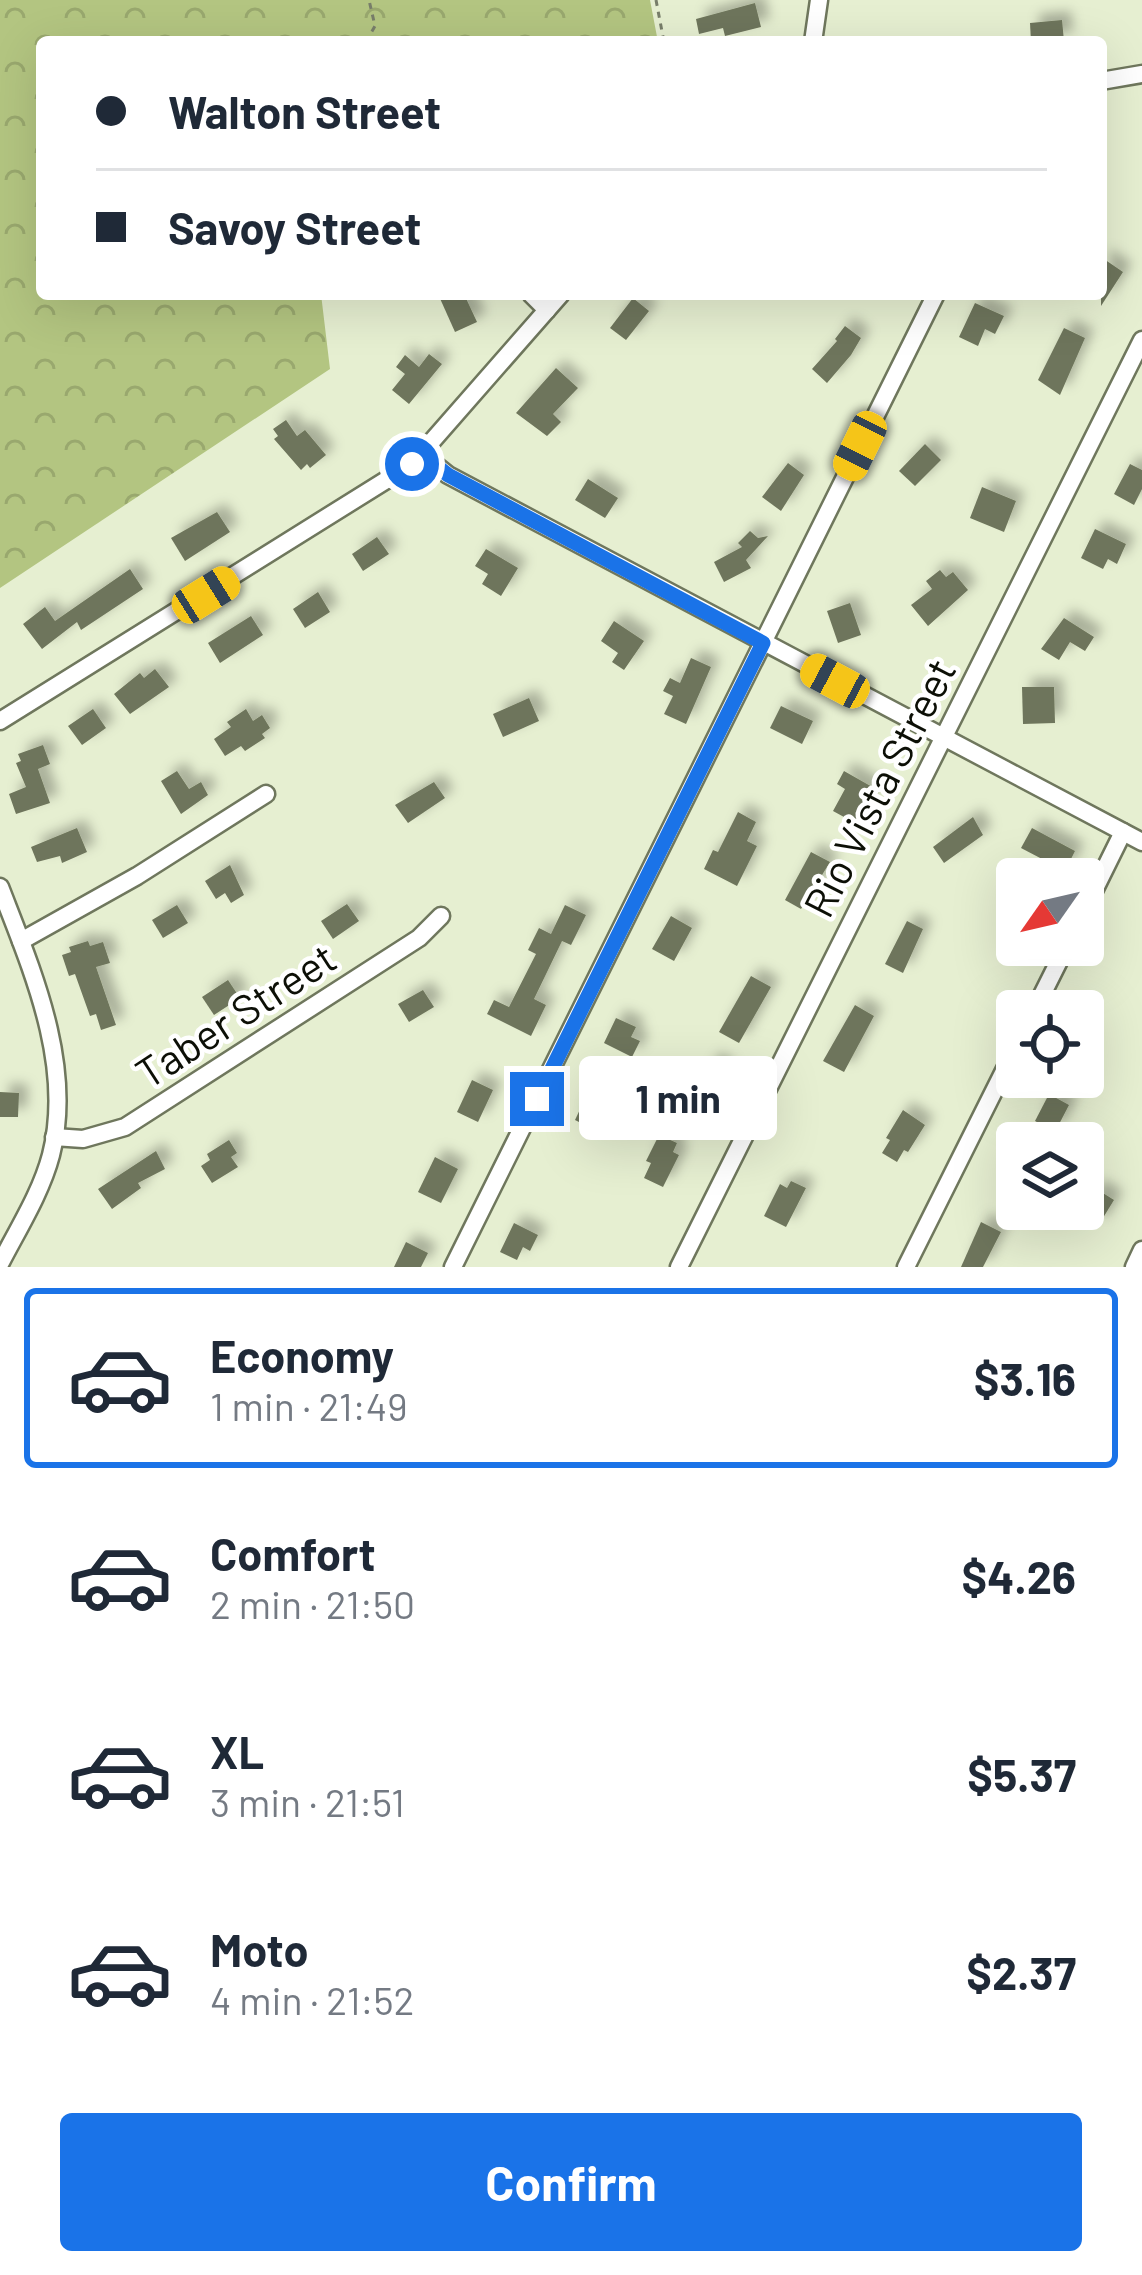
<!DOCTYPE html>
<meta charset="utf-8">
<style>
:root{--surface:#fff;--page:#f2f2f3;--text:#1f2937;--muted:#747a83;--line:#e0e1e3;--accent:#1a73e8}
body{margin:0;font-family:Barlow,sans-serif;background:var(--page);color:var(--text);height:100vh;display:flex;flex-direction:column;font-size:45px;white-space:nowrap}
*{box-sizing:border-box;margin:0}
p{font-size:39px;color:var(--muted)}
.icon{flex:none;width:66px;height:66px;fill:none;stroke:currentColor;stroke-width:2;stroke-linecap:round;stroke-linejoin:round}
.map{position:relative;height:1267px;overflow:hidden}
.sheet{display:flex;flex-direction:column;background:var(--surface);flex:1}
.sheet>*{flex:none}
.guide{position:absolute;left:36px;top:36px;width:1071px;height:264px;border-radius:12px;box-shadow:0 12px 48px #0002;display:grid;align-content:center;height:264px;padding:0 60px;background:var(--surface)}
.needle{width:78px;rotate:236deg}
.buttons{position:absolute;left:996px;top:858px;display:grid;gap:24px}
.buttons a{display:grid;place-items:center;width:108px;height:108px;border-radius:12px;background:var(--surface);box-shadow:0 12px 48px #0002;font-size:60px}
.end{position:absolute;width:54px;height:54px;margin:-27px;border:15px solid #1a73e8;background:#fff;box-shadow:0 0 0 6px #fff}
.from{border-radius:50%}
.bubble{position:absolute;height:84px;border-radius:12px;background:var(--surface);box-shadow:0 12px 48px #0002;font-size:39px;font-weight:700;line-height:84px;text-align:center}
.car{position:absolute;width:36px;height:72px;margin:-36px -18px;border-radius:15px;box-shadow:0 0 9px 3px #0007;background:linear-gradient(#f5c518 24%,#345 0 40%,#f5c518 0 76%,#345 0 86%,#f5c518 0)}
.guide b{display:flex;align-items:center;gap:42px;height:114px;font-size:45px}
.guide b+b{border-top:3px solid var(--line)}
.guide i{width:30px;height:30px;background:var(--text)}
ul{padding:21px 0 0;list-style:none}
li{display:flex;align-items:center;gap:36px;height:180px;margin:0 24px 18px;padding:0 36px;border:6px solid transparent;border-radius:12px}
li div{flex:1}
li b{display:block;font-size:45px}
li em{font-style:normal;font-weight:700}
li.current{border-color:var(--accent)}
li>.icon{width:108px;height:108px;stroke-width:1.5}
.primary-button{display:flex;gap:24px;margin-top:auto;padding:24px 60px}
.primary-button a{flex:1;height:138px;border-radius:12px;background:var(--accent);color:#fff;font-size:48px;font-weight:700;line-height:138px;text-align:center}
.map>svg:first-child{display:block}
</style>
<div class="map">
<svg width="1142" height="1267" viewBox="0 0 1142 1267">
<defs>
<pattern id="forest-crowns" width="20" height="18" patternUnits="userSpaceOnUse" patternTransform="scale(3)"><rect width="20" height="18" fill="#b3c581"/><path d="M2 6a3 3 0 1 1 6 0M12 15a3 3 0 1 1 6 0" fill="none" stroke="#99a86e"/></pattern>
<filter id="shadow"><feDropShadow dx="9" dy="-9" stdDeviation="6" flood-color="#0004"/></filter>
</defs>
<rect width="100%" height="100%" fill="#e6efd1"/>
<path fill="url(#forest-crowns)" d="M0,0H650L658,42H42V294H321L330,369L0,588Z"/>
<g fill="#6e755b" filter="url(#shadow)">
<path d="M755,3L761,27L725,36L723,28L699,34L696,19Z"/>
<path d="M1062,20L1064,41L1031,42L1030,23Z"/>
<path d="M1101,257L1123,272L1101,306Z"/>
<path d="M438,294H464L477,322L455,332Z"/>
<path d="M633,298L649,311L626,340L610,328Z"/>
<path d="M975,303L1004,316L995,334L985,329L978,346L959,337Z"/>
<path d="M845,326L861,338L851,355L827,383L812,369L837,341L835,339Z"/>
<path d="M1064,328L1085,338L1060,395L1038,380Z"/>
<path d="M429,354L442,364L409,404L392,390L405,374L396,367L405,355L419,367Z"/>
<path d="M556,368L578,388L553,414L561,422L547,436L516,413Z"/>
<path d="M286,420L297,436L305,430L326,455L310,468L307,464L301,470L274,439L278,436L273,429Z"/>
<path d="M925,444L941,460L915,486L899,471Z"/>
<path d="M788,463L804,475L781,511L762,497Z"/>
<path d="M1130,464L1142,470V489L1134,505L1114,494Z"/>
<path d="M588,479L618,498L605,518L575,500Z"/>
<path d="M982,487L1016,501L1004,532L970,518Z"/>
<path d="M217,512L230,532L185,561L171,538Z"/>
<path d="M1095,529L1126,544L1117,564L1108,559L1103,569L1081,558Z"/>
<path d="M750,531L758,538L768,536L746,560L751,568L724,582L714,562L742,547L738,543Z"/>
<path d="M377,537L389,554L363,571L352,554Z"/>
<path d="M486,549L518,568L501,596L482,584L488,574L475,566Z"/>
<path d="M130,569L143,589L81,630L77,622L42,649L23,624L45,607L55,621Z"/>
<path d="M940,570L946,577L953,572L968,590L928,626L911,605L932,589L926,581Z"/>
<path d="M318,592L330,612L305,628L293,609Z"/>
<path d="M850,603L861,635L838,643L827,611Z"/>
<path d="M251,616L263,635L220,663L208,643Z"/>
<path d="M1064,618L1094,637L1085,651L1070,642L1059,660L1041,649Z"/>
<path d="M614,621L644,641L624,670L612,662L618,653L601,641Z"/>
<path d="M691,658L711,667L686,724L664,714L673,696L663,691L670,678L680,683Z"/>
<path d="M155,669L169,687L130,714L114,694L140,673L144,678Z"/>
<path d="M1022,687H1054L1055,723L1023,724Z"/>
<path d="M529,698L539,721L503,737L493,714Z"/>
<path d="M781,706L813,721L802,744L770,728Z"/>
<path d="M93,709L106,728L82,745L68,726Z"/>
<path d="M246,709L253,721L262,715L270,728L262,734L265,738L245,751L241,746L225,756L214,739L231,727L227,722Z"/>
<path d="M43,745L50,764L38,769L50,803L16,814L9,794L26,787L16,763L21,761L18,754Z"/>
<path d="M177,771L189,789L201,782L208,795L181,814L161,781Z"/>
<path d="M844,771L874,788L855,823L833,811L845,789L837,784Z"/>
<path d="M434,782L445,798L408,823L395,805Z"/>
<path d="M738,812L756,822L747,841L757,846L737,886L704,869L713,850L718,852Z"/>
<path d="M973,817L983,835L944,863L933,847Z"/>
<path d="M77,828L87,852L62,863L60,856L37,862L31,847Z"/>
<path d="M1032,828L1075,851L1065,871L1021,848Z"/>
<path d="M811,852L830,862L801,909L785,900Z"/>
<path d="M230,865L244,895L231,903L225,893L216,899L205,881Z"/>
<path d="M347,904L359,921L333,939L321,921Z"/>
<path d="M177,905L188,923L163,938L152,920Z"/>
<path d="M565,905L586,915L571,945L562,941L534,999L546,1005L531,1036L487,1014L494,1000L509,1007L536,954L528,950L539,928L551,934Z"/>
<path d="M671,916L692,928L674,961L652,949Z"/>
<path d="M907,921L923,929L903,973L885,964Z"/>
<path d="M88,941L90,946L103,942L110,963L96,967L116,1025L101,1030L96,1014L90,1016L75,974L69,976L62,955L71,952L69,947Z"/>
<path d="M751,976L771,987L739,1043L719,1032Z"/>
<path d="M228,980L240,998L214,1015L202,997Z"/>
<path d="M423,990L434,1007L409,1022L398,1004Z"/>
<path d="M855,1005L874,1016L844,1072L823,1061Z"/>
<path d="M616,1018L636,1027L631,1037L640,1041L632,1057L604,1043Z"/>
<path d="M711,1061L726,1069L707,1116L686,1105L697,1079L701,1081Z"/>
<path d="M472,1080L493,1090L478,1122L457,1112Z"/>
<path d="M0,1092L19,1093L18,1117H0Z"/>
<path d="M1049,1094L1069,1105L1055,1132L1035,1121Z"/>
<path d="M583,1103L617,1120L609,1137L575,1120Z"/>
<path d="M903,1110L925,1125L908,1152L904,1150L897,1162L882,1153L890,1140L886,1138Z"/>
<path d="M659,1135L677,1143L673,1152L679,1155L663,1187L644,1178L651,1163L646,1161Z"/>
<path d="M229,1140L237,1153L231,1157L238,1167L212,1183L201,1166L210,1160L207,1154Z"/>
<path d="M156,1151L165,1169L138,1183L141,1188L112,1209L98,1189Z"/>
<path d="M435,1157L458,1169L441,1203L418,1192Z"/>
<path d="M791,1181L806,1188L786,1227L764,1216L780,1184L787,1188Z"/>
<path d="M1095,1188L1114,1200L1098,1226L1079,1214Z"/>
<path d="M981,1222L1001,1232L983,1267H961Z"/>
<path d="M514,1223L538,1235L530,1251L523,1247L517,1260L500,1252Z"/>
<path d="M406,1242L428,1253L421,1267H394Z"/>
</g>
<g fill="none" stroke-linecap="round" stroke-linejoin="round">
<g stroke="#6f775d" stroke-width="21">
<g id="street">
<path d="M813,42L819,0"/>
<path d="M1101,81L1142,74"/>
<path d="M531,294L547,310"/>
<path d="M423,455L448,475L1142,842"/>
<path d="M0,721L412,464L561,294"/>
<path d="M0,887C32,970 74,1065 51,1155C41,1193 18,1229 0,1264"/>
<path d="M1083,913L1123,832"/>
<path d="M21,941L137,876L266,794"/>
<path d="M1034,1011L1067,945"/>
<path d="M54,1137L83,1139L125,1127L419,938L441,916"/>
<path d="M453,1267L936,294"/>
<path d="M679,1267L1142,340"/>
<path d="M906,1267L1017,1045"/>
<path d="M1134,1267L1142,1250"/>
</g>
</g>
<g stroke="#787e6a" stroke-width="3" stroke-dasharray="6 6" stroke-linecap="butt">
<path d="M656,0L664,42"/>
<path d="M366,42L375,26L369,0"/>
</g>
<use href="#street" stroke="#fff" stroke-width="16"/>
</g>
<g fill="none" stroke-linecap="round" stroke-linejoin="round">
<path stroke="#1a73e8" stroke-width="15" d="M412,464L423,455L448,475L763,643L537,1099"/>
</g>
<g text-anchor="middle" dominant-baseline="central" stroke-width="9" stroke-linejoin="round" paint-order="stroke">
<g font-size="42" fill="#0c0f06" stroke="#fff">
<text transform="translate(878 787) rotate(-63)">Rio Vista Street</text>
<text transform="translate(235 1014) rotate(-33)">Taber Street</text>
</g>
</g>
</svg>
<div class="buttons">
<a><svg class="needle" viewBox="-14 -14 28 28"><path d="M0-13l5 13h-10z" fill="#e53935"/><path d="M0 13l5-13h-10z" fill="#747a83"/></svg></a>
<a><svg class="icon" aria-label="locate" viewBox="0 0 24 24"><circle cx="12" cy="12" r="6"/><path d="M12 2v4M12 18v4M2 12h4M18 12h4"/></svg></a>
<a><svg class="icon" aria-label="layers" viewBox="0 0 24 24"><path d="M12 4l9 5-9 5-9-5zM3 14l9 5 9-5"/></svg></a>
</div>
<i class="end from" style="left:412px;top:464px"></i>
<i class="end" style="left:537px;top:1099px"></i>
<div class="bubble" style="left:579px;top:1056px;width:198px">1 min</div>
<i class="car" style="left:860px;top:446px;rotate:206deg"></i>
<i class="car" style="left:206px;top:595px;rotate:58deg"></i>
<i class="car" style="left:835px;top:681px;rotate:298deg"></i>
<div class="guide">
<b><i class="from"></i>Walton Street</b>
<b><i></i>Savoy Street</b>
</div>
</div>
<section class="sheet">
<ul>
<li class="current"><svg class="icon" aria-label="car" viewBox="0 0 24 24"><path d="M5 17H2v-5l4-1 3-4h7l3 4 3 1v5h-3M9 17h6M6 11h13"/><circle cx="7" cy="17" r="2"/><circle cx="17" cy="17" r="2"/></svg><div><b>Economy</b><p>1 min · 21:49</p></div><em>$3.16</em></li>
<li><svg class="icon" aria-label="car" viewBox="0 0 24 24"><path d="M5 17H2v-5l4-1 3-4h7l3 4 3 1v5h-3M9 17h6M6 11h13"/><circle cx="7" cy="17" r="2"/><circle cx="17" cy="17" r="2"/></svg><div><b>Comfort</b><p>2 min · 21:50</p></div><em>$4.26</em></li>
<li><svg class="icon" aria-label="car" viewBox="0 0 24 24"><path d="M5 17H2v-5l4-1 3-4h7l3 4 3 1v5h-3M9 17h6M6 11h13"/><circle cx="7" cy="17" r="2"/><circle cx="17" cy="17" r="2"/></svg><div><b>XL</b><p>3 min · 21:51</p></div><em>$5.37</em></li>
<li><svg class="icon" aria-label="car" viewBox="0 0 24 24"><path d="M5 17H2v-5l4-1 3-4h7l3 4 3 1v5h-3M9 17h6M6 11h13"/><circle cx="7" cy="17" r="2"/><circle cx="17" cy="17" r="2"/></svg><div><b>Moto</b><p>4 min · 21:52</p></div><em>$2.37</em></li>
</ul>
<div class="primary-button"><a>Confirm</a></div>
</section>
